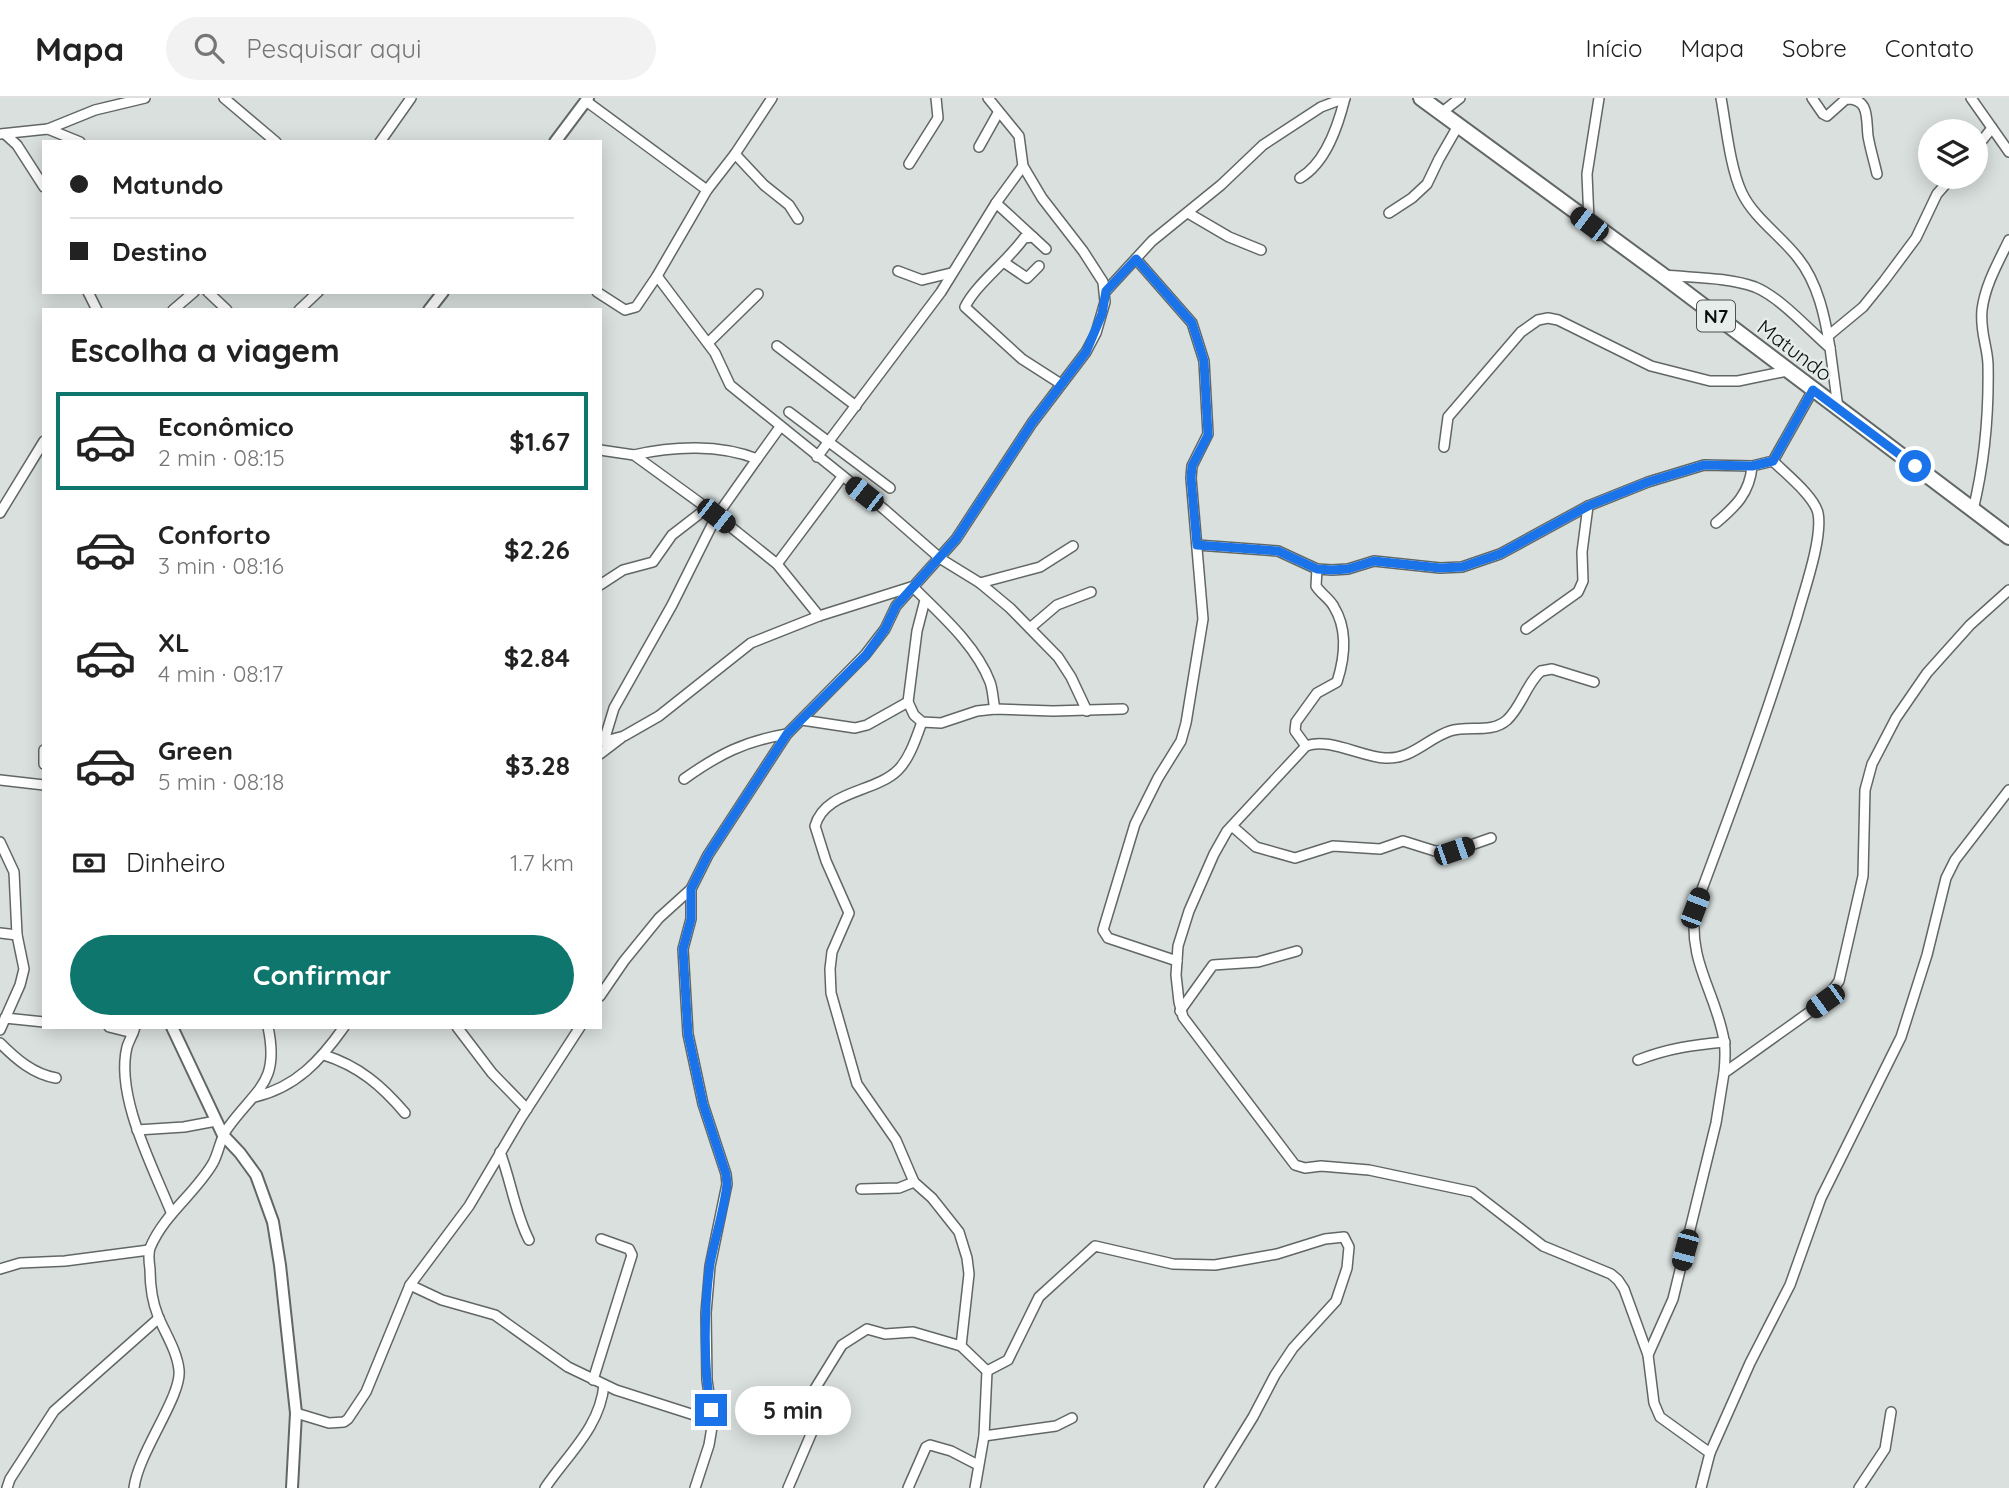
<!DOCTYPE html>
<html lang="pt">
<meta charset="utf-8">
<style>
:root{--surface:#fff;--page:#f2f2f2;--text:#222;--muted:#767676;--line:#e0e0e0;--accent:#0f766e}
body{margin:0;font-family:Quicksand,sans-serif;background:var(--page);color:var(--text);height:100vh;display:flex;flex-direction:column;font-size:26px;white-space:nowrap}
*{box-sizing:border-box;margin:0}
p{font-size:23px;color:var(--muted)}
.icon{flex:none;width:38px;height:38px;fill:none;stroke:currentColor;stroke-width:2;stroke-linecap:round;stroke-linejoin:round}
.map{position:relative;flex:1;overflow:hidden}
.details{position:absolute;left:42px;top:210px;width:560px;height:721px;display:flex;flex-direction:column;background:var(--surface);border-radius:0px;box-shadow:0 4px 18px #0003}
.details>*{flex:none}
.banner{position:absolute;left:42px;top:42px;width:560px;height:154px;border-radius:0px;box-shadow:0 4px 18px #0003;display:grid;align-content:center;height:154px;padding:0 28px;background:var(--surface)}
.buttons{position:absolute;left:1918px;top:21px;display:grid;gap:14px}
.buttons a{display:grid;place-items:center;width:70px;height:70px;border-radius:50%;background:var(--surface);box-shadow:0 4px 18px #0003;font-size:35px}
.end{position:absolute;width:32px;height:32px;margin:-16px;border:9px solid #1a73e8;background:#fff;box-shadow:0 0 0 4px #fff}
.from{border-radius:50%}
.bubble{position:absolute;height:49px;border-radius:24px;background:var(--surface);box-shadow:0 4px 18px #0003;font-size:23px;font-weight:700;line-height:49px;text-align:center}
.car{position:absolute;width:21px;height:42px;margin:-21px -10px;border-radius:9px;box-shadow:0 0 5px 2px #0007;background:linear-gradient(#222 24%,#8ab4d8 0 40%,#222 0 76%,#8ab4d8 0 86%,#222 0)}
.banner b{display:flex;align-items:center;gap:24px;height:66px;font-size:26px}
.banner b+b{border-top:2px solid var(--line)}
.banner i{width:18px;height:18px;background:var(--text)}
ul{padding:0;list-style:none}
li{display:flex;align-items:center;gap:21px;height:98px;margin:0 14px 10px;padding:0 14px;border:4px solid transparent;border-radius:0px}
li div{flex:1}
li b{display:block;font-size:26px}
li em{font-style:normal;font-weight:700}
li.selected{border-color:var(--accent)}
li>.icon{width:63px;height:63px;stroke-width:1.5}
h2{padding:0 28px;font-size:32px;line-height:84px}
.pay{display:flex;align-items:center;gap:18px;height:77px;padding:0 28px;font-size:26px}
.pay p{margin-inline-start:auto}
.action{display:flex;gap:14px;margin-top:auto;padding:14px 28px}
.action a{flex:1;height:80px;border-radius:42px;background:var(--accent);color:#fff;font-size:28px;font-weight:700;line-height:80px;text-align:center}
header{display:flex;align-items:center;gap:42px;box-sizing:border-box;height:98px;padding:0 35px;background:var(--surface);border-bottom:2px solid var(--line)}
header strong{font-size:33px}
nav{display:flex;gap:38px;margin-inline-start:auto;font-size:24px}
.search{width:490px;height:63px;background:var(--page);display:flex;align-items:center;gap:18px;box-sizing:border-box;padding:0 24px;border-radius:38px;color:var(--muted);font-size:26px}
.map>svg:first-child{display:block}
</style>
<header>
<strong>Mapa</strong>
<div class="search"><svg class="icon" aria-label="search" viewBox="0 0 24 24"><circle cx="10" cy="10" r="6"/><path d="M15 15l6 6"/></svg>Pesquisar aqui</div>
<nav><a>Início</a><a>Mapa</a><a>Sobre</a><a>Contato</a></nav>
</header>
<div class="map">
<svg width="2009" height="1390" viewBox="0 0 2009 1390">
<rect width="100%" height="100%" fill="#d9e0dd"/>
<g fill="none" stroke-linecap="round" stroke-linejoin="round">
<g stroke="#616765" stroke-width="12">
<g id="minor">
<path d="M224,0L276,44"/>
<path d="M1721,0C1726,27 1730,70 1742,95C1754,120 1781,138 1798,160C1818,185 1825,219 1830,250"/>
<path d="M1812,0L1823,16L1827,18L1846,1C1870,0 1866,21 1868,38C1870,50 1874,63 1877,76"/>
<path d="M1971,0L2009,54"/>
<path d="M586,3L707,92"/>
<path d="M1441,15L1460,0"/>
<path d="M48,31L80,44"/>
<path d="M0,36L48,31L95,12L145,0"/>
<path d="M5,36L17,47L44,89"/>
<path d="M380,44L411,0"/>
<path d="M979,49L998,15"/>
<path d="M1976,50L1992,30"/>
<path d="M735,56L764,87L789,107L798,121"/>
<path d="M909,66L938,20L936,0"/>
<path d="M1300,80C1326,65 1338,28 1345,0"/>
<path d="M996,105L1033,139"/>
<path d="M1188,115L1229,139L1261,152"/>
<path d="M1389,115L1412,100L1427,86L1439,61L1458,28"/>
<path d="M1589,123L1587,76L1599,0"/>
<path d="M1046,151L1033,139L1024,140C1008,163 976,186 965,209L1022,261L1061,286"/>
<path d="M1136,161L1192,225L1204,263L1208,336L1192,368L1191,380L1203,521L1186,625L1181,643L1158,680L1135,726L1103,832L1108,840L1177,863"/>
<path d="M1005,165L1027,180L1039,168"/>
<path d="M898,173L922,182L951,175"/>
<path d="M1664,177C1693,180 1727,179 1755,189C1780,199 1809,232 1830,250L1838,310"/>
<path d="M657,178L715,255L730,287L885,412L941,461L980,485L1010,510L1058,559L1071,579L1087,613"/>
<path d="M1106,193L1152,143L1221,87L1263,47L1321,9L1345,0"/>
<path d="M88,194L97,212"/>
<path d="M208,194L227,212"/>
<path d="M597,194L625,212L636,209L657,178L707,92L735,56L772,0"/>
<path d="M173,212L194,194"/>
<path d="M299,212L318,194"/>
<path d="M1828,238L1863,209L1884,183L1916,140L1937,96L1952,79"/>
<path d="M708,245L758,196"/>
<path d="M777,248L856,308"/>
<path d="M789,314L890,390"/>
<path d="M1444,349L1448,319L1521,234L1538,222L1548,220L1558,222L1651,268L1710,283H1738L1787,273"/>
<path d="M600,352L634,357L707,410L777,466L819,518"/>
<path d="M817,359L941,194L996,105L1023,68"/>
<path d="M757,361L780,329"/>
<path d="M1973,412C1985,363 1989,316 1988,266C1987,246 1980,235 1982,212C1985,187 1998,165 2009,142"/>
<path d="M0,415L44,343"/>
<path d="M1716,425C1735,409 1750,395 1752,368"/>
<path d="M1197,447L1278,453L1317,471L1332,472L1348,471L1374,463L1440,470L1462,469L1500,456L1588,408L1648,384L1704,367L1752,368L1773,363L1813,292"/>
<path d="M777,466L842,379"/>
<path d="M980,485L1040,469L1073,448"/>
<path d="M600,487L623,472L653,464L672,437L707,410"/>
<path d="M913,489C940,516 976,547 990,584C993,592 993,603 995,611"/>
<path d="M925,502L917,533L908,604L914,617L922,624L941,625L977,613L995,611L1053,613L1123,611"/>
<path d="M1030,530L1057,507L1091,494"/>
<path d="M1526,531L1578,494L1583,483L1582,454L1588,408"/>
<path d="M1594,584L1552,571L1541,573C1526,586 1522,608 1507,622C1491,636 1469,627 1450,633C1428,640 1411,662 1385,660C1362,659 1328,639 1306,648L1227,733L1214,756L1189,813L1178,848L1176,877L1179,904L1183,919L1295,1067L1305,1070L1321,1068L1369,1072L1473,1094L1543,1148L1611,1176L1618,1182L1624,1191L1648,1257L1654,1305L1660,1319L1710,1355"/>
<path d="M802,622L855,630L867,627L908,604"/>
<path d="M922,624C916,640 910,660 898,672C875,695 825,692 815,728L826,763L849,815L832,854L830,871L831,895L857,986L896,1042L914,1084L932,1100L959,1134L967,1160L969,1176L961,1248L987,1273L984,1338L975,1390"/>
<path d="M604,643L614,610L672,507L716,419L757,361C720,346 673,348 634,357"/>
<path d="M602,644L624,638L659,618L751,545L819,518L911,489"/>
<path d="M1306,648L1295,633L1296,624L1317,595L1337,584C1345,559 1348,532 1334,509C1330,501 1321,496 1316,488L1317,471"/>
<path d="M44,652V666"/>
<path d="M600,656L621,640"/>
<path d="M684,681C719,656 745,643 787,636"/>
<path d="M0,682L44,687"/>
<path d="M1232,728L1256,749L1295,760L1333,748L1380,751L1403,743L1435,753H1454L1491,740"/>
<path d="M0,744L14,774L17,837L24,871L20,887L0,932"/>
<path d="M691,791V821L683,851L688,936L703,1006L726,1076L727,1086L710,1168L706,1215L707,1282L713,1323L709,1347L695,1390"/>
<path d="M0,835L17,837"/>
<path d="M600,898L624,863L659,820L691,791L708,757L787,636L865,557L885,531L896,508L956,441L1032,325L1086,254L1096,235L1105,204L1103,184L1083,153L1042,100L1023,68L1019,38L988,0"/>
<path d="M1180,913L1213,867L1258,864L1297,853"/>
<path d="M5,920L44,924"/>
<path d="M109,929L133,935"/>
<path d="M135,929C133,936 129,943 127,949C115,998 153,1069 171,1114"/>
<path d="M457,929L492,975L527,1011"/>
<path d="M0,945C16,961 33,976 56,980"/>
<path d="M324,957C359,968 382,988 405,1015"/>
<path d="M1638,962C1669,950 1693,947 1725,944"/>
<path d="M1724,975C1725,964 1726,952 1724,942C1715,892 1688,865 1695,810C1731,714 1767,617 1797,519C1804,493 1823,440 1818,415C1814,398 1786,376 1773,363"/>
<path d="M255,999C296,989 320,963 344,929"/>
<path d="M137,1032L184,1029L216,1023"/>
<path d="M500,1054C511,1083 515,1115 529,1142"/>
<path d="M861,1091L899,1090L914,1084"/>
<path d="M0,1171L20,1165L65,1163L149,1152"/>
<path d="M410,1187L442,1202L495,1217L568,1269L616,1292L713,1323"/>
<path d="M1648,1257L1673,1201L1716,1025L1724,975L1825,903L1839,883L1863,778L1865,692L1872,666L1896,620L1927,575L1970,527L2009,492"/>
<path d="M987,1273L1008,1262L1039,1199L1095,1148L1173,1166L1215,1167L1277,1156L1325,1141L1344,1139L1349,1149L1347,1170L1336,1203L1293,1250L1275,1277L1253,1319L1209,1390"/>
<path d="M593,1282L632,1157L629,1151L601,1141"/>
<path d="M296,1315L329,1325L344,1324L348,1321L366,1294L410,1187L469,1108L521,1020L580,929"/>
<path d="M984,1338L1056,1328L1072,1320"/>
<path d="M7,1390L10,1381L54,1313L159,1220"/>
<path d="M134,1390C138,1355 182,1298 179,1272C177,1253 165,1235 158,1218C152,1203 150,1187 150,1171C149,1164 148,1156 150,1150C164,1116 195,1096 213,1065C219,1054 220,1041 227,1031C256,990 280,986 268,929"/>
<path d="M545,1390C568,1356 600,1329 604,1287"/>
<path d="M788,1390L815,1327L813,1294L842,1247L867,1231L885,1236L913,1234L961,1248"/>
<path d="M908,1390L926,1349L930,1347L951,1353L978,1367"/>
<path d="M1701,1390L1710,1355L1750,1265L1790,1187L1821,1100L1901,939L1927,857L1946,780L1955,762L2009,692"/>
<path d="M1859,1390L1885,1351L1891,1314"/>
</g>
</g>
<g stroke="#616765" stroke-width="14">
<g id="tertiary">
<path d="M555,44L588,0"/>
<path d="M429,212L443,194"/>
<path d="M172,929L223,1037L240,1055L256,1077L273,1124L280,1167L296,1315L292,1390"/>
</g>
</g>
<g stroke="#616765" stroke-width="18">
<path id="primary" d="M1421,0L1661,176L2009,439"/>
</g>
<use href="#minor" stroke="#fff" stroke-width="9"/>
<use href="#tertiary" stroke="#fff" stroke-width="10"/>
<use href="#primary" stroke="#fff" stroke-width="14"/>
</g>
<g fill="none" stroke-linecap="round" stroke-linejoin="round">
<path stroke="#1a73e8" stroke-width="9" d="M711,1312C703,1269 704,1208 710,1166C715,1139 724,1113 727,1086L726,1076L703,1006L688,936L683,851L691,821V791L708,757L787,636L866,557L885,531L896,508L956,441L1032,325L1086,254L1102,216L1106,193L1136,161L1192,225L1204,263L1208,337L1192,368L1191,380L1197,447L1278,453L1317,471L1332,472L1348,471L1374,463L1440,470L1462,469L1500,456L1588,408L1648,384L1704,367L1752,368L1773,363L1813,292L1915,368"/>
</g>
<g text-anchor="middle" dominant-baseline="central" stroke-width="5" stroke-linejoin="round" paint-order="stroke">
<rect fill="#e6edea" stroke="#4d504f" stroke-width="2" x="1697" y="202.5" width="38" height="31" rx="5"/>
<g font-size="19" font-weight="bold" fill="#0b0d0c">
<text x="1716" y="218">N7</text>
</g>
<g font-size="21" fill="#0b0d0c" stroke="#e6edea">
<text transform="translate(1795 252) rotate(37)">Matundo</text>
</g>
</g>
</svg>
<div class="buttons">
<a><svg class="icon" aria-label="layers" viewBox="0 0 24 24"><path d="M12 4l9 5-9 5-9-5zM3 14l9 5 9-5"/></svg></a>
</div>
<i class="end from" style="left:1915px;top:368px"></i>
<i class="end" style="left:711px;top:1312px"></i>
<div class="bubble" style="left:735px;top:1288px;width:116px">5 min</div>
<i class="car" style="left:1589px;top:126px;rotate:307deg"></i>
<i class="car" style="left:864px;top:396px;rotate:308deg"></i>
<i class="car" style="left:716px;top:418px;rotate:128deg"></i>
<i class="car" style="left:1454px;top:753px;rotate:71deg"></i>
<i class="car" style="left:1695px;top:810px;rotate:21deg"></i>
<i class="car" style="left:1825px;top:903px;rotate:234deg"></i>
<i class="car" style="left:1685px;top:1152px;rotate:195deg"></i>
<div class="banner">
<b><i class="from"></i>Matundo</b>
<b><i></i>Destino</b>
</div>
<section class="details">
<h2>Escolha a viagem</h2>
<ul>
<li class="selected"><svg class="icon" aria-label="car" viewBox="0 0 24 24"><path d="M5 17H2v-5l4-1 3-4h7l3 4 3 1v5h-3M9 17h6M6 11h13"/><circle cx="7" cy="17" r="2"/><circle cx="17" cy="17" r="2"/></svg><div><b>Econômico</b><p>2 min · 08:15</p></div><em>$1.67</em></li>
<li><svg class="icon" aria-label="car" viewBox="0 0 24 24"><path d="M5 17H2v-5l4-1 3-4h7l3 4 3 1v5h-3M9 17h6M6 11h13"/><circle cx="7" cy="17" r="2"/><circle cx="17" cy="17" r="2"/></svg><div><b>Conforto</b><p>3 min · 08:16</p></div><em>$2.26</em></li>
<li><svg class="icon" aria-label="car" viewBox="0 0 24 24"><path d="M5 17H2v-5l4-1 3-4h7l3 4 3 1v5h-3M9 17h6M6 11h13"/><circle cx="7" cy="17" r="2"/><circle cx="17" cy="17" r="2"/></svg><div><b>XL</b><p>4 min · 08:17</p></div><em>$2.84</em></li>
<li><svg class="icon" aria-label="car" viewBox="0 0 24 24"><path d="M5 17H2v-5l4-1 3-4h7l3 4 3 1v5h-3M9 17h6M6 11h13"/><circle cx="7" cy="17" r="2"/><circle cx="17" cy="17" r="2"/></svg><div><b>Green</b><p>5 min · 08:18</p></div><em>$3.28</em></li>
</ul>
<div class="pay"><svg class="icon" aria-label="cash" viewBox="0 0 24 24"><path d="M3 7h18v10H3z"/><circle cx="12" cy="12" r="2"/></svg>Dinheiro<p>1.7 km</p></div>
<div class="action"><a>Confirmar</a></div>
</section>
</div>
